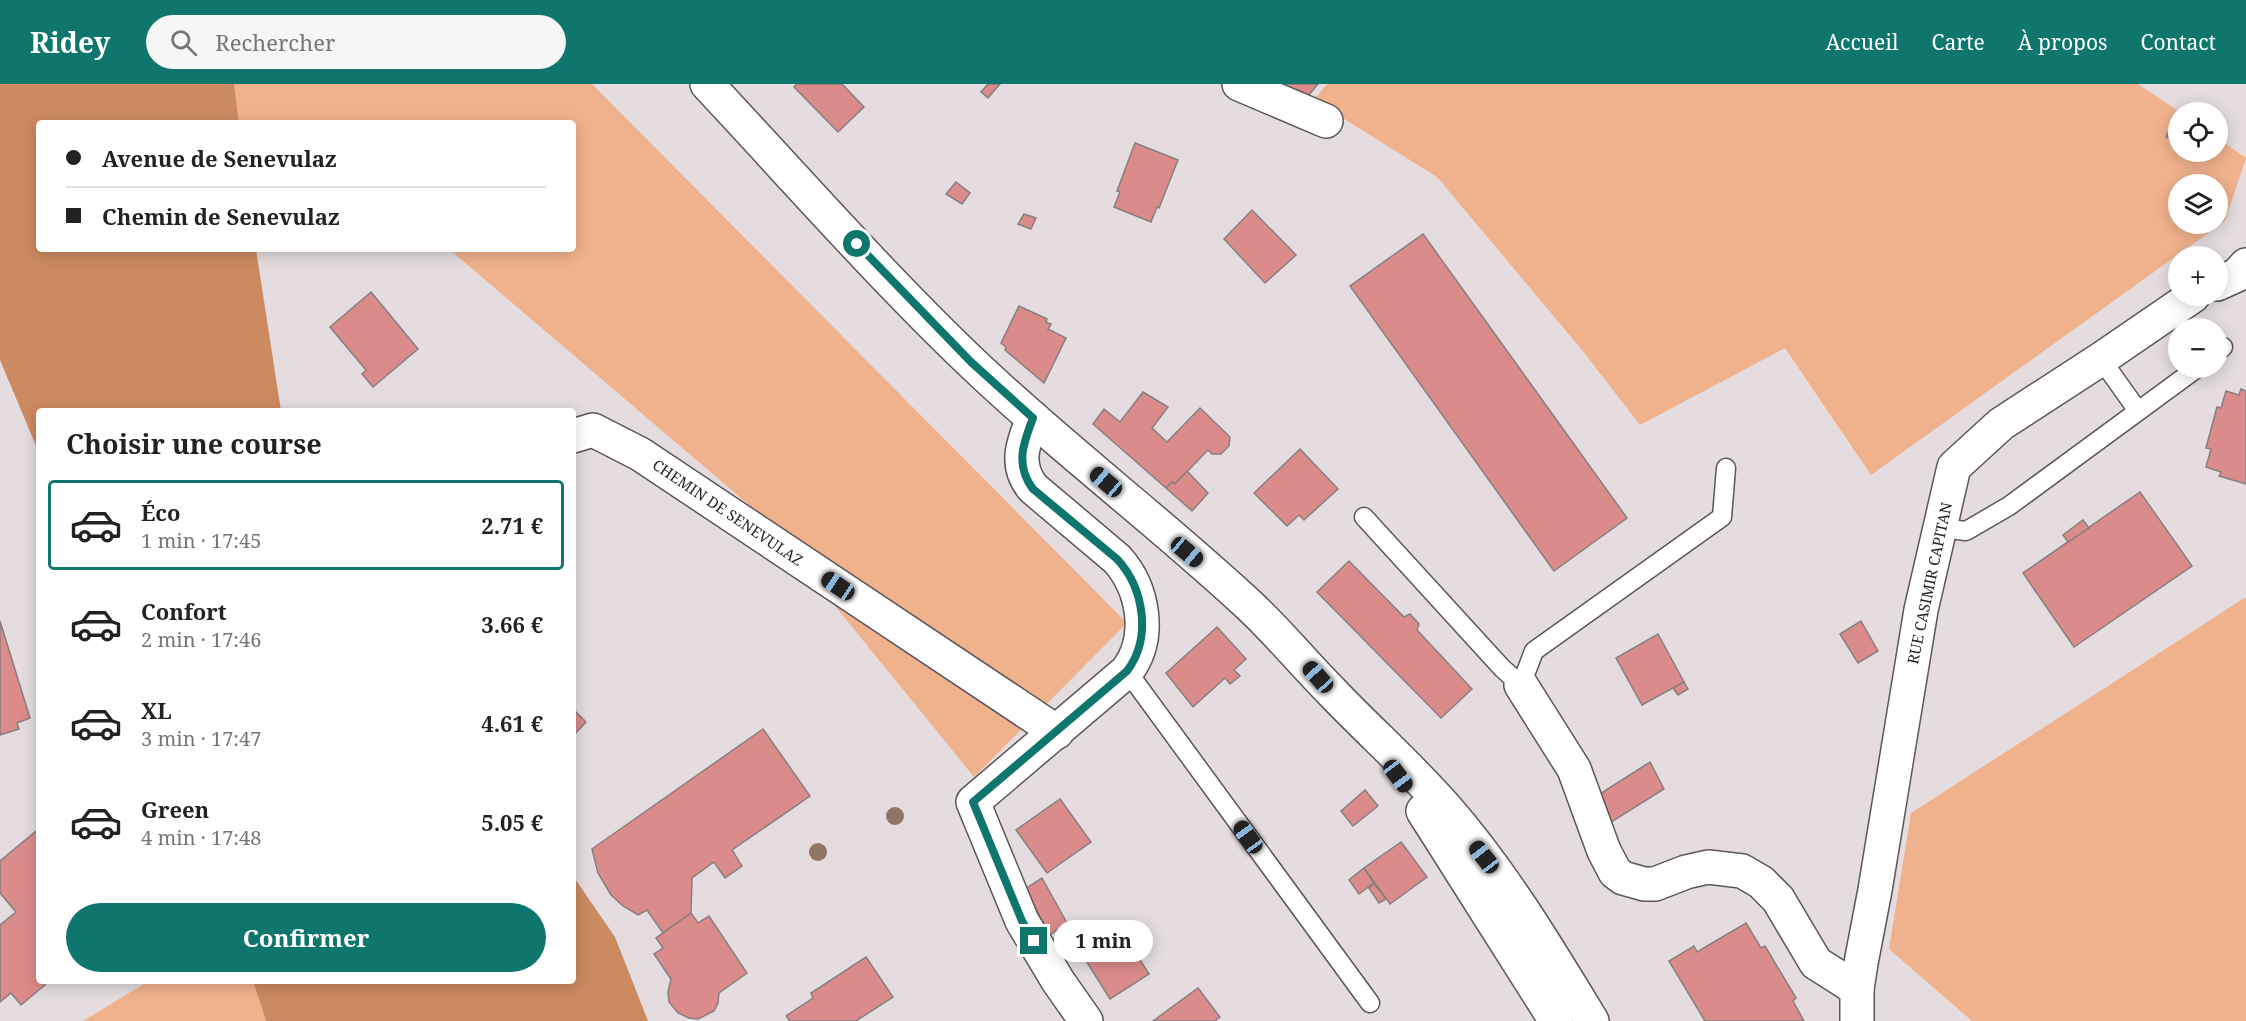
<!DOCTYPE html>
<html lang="fr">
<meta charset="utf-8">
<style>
:root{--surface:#fff;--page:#f6f6f6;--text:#222;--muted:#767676;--line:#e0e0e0;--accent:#0f766e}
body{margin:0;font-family:"Noto Serif",serif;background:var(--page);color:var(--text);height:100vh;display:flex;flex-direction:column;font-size:22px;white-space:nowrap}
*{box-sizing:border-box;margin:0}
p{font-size:20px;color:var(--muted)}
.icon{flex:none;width:33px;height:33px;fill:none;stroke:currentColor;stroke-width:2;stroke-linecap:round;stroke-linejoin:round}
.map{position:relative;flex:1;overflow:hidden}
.drawer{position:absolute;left:36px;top:324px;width:540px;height:576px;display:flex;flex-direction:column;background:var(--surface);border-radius:6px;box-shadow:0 3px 15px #0003}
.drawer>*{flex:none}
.banner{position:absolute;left:36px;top:36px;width:540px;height:132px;border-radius:6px;box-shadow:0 3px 15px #0003;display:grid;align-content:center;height:132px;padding:0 30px;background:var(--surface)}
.fabs{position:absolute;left:2168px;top:18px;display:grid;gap:12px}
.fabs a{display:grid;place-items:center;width:60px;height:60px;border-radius:50%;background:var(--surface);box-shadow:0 3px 15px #0003;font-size:30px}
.end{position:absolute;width:27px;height:27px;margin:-14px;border:8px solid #0f766e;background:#fff;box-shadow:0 0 0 3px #fff}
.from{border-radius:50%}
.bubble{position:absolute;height:42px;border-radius:21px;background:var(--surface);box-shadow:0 3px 15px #0003;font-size:20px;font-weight:700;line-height:42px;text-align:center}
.car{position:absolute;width:18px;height:36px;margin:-18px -9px;border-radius:8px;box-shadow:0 0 4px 2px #0007;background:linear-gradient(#222 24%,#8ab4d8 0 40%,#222 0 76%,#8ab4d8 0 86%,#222 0)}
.banner b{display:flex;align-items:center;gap:21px;height:57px;font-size:22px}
.banner b+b{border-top:2px solid var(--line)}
.banner i{width:15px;height:15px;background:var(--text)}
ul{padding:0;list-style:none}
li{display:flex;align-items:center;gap:18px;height:90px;margin:0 12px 9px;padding:0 18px;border:3px solid transparent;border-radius:6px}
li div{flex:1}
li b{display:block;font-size:22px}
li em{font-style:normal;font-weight:700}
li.selected{border-color:var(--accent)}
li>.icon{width:54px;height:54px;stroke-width:1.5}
h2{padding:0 30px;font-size:27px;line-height:72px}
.button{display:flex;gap:12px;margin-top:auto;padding:12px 30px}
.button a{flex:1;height:69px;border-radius:36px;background:var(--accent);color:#fff;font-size:24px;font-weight:700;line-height:69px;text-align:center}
header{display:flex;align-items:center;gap:36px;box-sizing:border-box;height:84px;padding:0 30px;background:var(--accent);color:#fff}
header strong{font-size:28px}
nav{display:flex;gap:33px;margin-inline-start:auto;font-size:21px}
.search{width:420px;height:54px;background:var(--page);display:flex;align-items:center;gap:15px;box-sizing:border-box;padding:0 21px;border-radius:33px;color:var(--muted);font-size:22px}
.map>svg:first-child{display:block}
</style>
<header>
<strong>Ridey</strong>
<div class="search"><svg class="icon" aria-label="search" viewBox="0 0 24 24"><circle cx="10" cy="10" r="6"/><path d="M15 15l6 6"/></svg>Rechercher</div>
<nav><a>Accueil</a><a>Carte</a><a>À propos</a><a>Contact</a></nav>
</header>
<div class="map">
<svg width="2246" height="937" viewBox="0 0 2246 937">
<rect width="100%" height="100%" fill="#e4dcdf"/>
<g fill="#f0b28c" fill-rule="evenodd">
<path d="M234,0H592L1127,539L974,693L762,432L449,165H573V39H239Z"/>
<path d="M1327,0H2138L2180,28L2178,68H2217V54L2246,74L2225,137L1871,391L1785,264L1640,341L1582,266L1437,93L1314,16ZM2178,100H2217V140H2178Z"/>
<path d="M2246,513V937H1972L1889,865L1911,729Z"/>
<path d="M149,897H253L266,937H83Z"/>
</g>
<g fill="#cc8a61">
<path d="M0,0H234L239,39H39V165H256L281,327H39V369L0,276Z"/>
<path d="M573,792L615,853L648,937H266L253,897H573Z"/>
</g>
<g fill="#db8b8a" stroke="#877f7f" stroke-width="1.5">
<path d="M797,0H842L864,23L838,48L794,3Z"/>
<path d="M988,0H1000L988,14L981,8Z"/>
<path d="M1259,0H1318L1303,18Z"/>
<path d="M2172,40L2178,44V59L2166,53Z"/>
<path d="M1135,59L1178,76L1159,124L1157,123L1151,138L1114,123L1120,108L1117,107Z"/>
<path d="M956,98L970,109L962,120L946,110Z"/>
<path d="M1252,126L1296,171L1265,199L1224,155Z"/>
<path d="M1024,130L1036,134L1031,145L1018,140Z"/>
<path d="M1423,150L1627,434L1554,487L1350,202Z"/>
<path d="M371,208L418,265L373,303L362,290L366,286L330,243Z"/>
<path d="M1019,222L1047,235L1046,238L1051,240L1048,245L1066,254L1044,299L1005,266L1006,263L1001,259Z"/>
<path d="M2241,305L2246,307V400L2219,392L2221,388L2206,383L2211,365L2206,364L2217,323L2221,324L2226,307L2239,311Z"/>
<path d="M1143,308L1168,323L1152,344L1167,358L1200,324L1230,353L1229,362L1221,370H1212L1208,366L1175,400L1172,398L1166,404L1093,340L1104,325L1120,338Z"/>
<path d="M1300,365L1338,405L1304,436L1299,431L1287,442L1254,409Z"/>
<path d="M1187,387L1208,409L1192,427L1166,404L1172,398L1175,400Z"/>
<path d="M2140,408L2192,482L2074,563L2023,489Z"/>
<path d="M2083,436L2089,444L2068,458L2063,451Z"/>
<path d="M1349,477L1404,533L1410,530L1419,540L1417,546L1472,605L1441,634L1317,508Z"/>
<path d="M0,537L30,634L17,639L19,645L0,651Z"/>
<path d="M1861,537L1878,567L1858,579L1840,550Z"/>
<path d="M1217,543L1246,575L1234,586L1240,592L1230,600L1225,594L1193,623L1166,589Z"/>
<path d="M1658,550L1684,598L1642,621L1616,574Z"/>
<path d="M1684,598L1688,605L1678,611L1673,604Z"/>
<path d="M573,625L586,638L573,652Z"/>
<path d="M763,645L810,712L732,766L742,782L725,794L714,778L692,794L691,829L663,849L647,826L638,831L623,822L611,811L598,789L592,765Z"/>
<path d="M1650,678L1664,705L1605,742L1592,715Z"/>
<path d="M1365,706L1378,722L1353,742L1341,727Z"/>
<path d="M1060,715L1091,758L1047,789L1016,746Z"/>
<path d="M36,747L39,751V897H42L45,901L21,921L11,909L0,918V841L16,828L0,809V777Z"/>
<path d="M1401,758L1427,793L1390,820L1364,784Z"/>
<path d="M1364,784L1374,799L1359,810L1349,796Z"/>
<path d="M1042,794L1067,839L1050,851L1025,805Z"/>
<path d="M1374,799L1386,815L1379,819L1369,804Z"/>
<path d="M691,829L698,839L709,832L747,889L719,909L718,919L714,927L698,935L689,934L678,929L669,918L668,908L671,895L654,870L663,864L656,854Z"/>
<path d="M1746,839L1761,864L1765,862L1796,914L1793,917L1804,937H1705L1669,877L1694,862L1697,868Z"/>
<path d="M1122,847L1149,890L1110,915L1083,872Z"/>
<path d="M866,873L893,913L856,937H790L786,932L813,914L811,909Z"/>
<path d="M1198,904L1220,933L1215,937H1153Z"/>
</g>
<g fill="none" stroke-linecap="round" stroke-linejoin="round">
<g stroke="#5c5659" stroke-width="21">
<g id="service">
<path d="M2217,268L2223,263"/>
<path d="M2101,275L2138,327"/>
<path d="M1364,433L1502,584L1521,601L1534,567L1722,433L1726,384"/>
<path d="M1940,444L1966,447L2009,422L2197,284"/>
<path d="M1127,587L1370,919"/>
</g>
</g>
<g stroke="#5c5659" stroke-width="36">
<g id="minor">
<path d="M1239,0L1326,37"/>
<path d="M2217,200L2237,191L2246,181"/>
<path d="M1033,334C1023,359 1014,381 1033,404L1117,475C1144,505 1152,554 1127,587L973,718L1022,837L1058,897L1086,937"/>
<path d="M573,352L593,346L640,370L1057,648"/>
<path d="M1521,601L1574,685L1604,767L1615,788L1623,794L1644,800H1655L1686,788L1708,783L1742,787L1761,798L1778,815L1816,879L1857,905"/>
<path d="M1857,937V905L1861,879L1875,806L1921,526L1954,383L2001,340L2101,275L2193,212"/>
</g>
</g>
<g stroke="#5c5659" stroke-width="36">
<g id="secondary">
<path d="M707,0C794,93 879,190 971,278C1061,364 1160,438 1250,522C1279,549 1303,579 1331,607C1368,646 1409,682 1445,723C1502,788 1547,863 1592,937"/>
<path d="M1423,727L1556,937"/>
</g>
</g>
<use href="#service" stroke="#fff" stroke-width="18"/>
<use href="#minor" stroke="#fff" stroke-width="33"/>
<use href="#secondary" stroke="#fff" stroke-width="33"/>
</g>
<g fill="#907564">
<circle cx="895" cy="732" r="9"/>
<circle cx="818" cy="768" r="9"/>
</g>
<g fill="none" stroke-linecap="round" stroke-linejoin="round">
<path stroke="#0f766e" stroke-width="8" d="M857,160L971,278L1033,334C1023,360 1015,381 1033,405L1117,475C1144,504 1152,554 1127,587L973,718L1022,837L1034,857"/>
</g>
<g text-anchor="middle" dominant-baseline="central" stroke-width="6" stroke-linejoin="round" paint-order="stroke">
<g font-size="15" fill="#282527" stroke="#fff">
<text transform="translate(728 428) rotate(34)">CHEMIN DE SENEVULAZ</text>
<text transform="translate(1929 499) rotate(-78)">RUE CASIMIR CAPITAN</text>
</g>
</g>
</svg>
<div class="fabs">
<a><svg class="icon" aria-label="locate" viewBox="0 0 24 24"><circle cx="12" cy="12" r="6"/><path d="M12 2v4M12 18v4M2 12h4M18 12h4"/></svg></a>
<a><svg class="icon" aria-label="layers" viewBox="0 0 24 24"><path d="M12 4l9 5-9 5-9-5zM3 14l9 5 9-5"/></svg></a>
<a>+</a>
<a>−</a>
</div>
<i class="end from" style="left:857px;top:160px"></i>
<i class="end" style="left:1034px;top:857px"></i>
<div class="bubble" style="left:1054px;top:836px;width:99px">1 min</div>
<i class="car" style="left:1106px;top:398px;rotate:310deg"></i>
<i class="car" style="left:1187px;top:468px;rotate:130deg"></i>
<i class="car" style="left:838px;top:502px;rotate:304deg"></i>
<i class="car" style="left:1318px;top:593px;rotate:318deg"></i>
<i class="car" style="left:1398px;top:692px;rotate:143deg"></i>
<i class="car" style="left:1248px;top:753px;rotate:324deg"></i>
<i class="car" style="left:1484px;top:773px;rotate:322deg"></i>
<div class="banner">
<b><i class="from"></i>Avenue de Senevulaz</b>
<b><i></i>Chemin de Senevulaz</b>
</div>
<section class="drawer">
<h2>Choisir une course</h2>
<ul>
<li class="selected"><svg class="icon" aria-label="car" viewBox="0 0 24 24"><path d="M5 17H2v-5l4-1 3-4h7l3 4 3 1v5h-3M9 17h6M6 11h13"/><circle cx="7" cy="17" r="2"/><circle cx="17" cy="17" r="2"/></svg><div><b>Éco</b><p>1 min · 17:45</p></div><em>2.71 €</em></li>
<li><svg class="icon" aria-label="car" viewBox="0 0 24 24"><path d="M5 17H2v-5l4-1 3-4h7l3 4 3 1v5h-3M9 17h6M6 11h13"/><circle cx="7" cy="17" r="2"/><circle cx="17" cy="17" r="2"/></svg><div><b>Confort</b><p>2 min · 17:46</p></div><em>3.66 €</em></li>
<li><svg class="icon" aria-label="car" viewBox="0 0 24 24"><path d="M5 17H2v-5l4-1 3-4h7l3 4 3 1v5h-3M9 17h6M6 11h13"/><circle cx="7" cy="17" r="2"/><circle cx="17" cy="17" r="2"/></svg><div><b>XL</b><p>3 min · 17:47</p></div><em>4.61 €</em></li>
<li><svg class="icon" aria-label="car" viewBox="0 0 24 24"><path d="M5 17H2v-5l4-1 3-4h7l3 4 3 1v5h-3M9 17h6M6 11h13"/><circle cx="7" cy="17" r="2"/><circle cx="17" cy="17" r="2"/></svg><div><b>Green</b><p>4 min · 17:48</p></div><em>5.05 €</em></li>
</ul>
<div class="button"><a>Confirmer</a></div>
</section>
</div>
